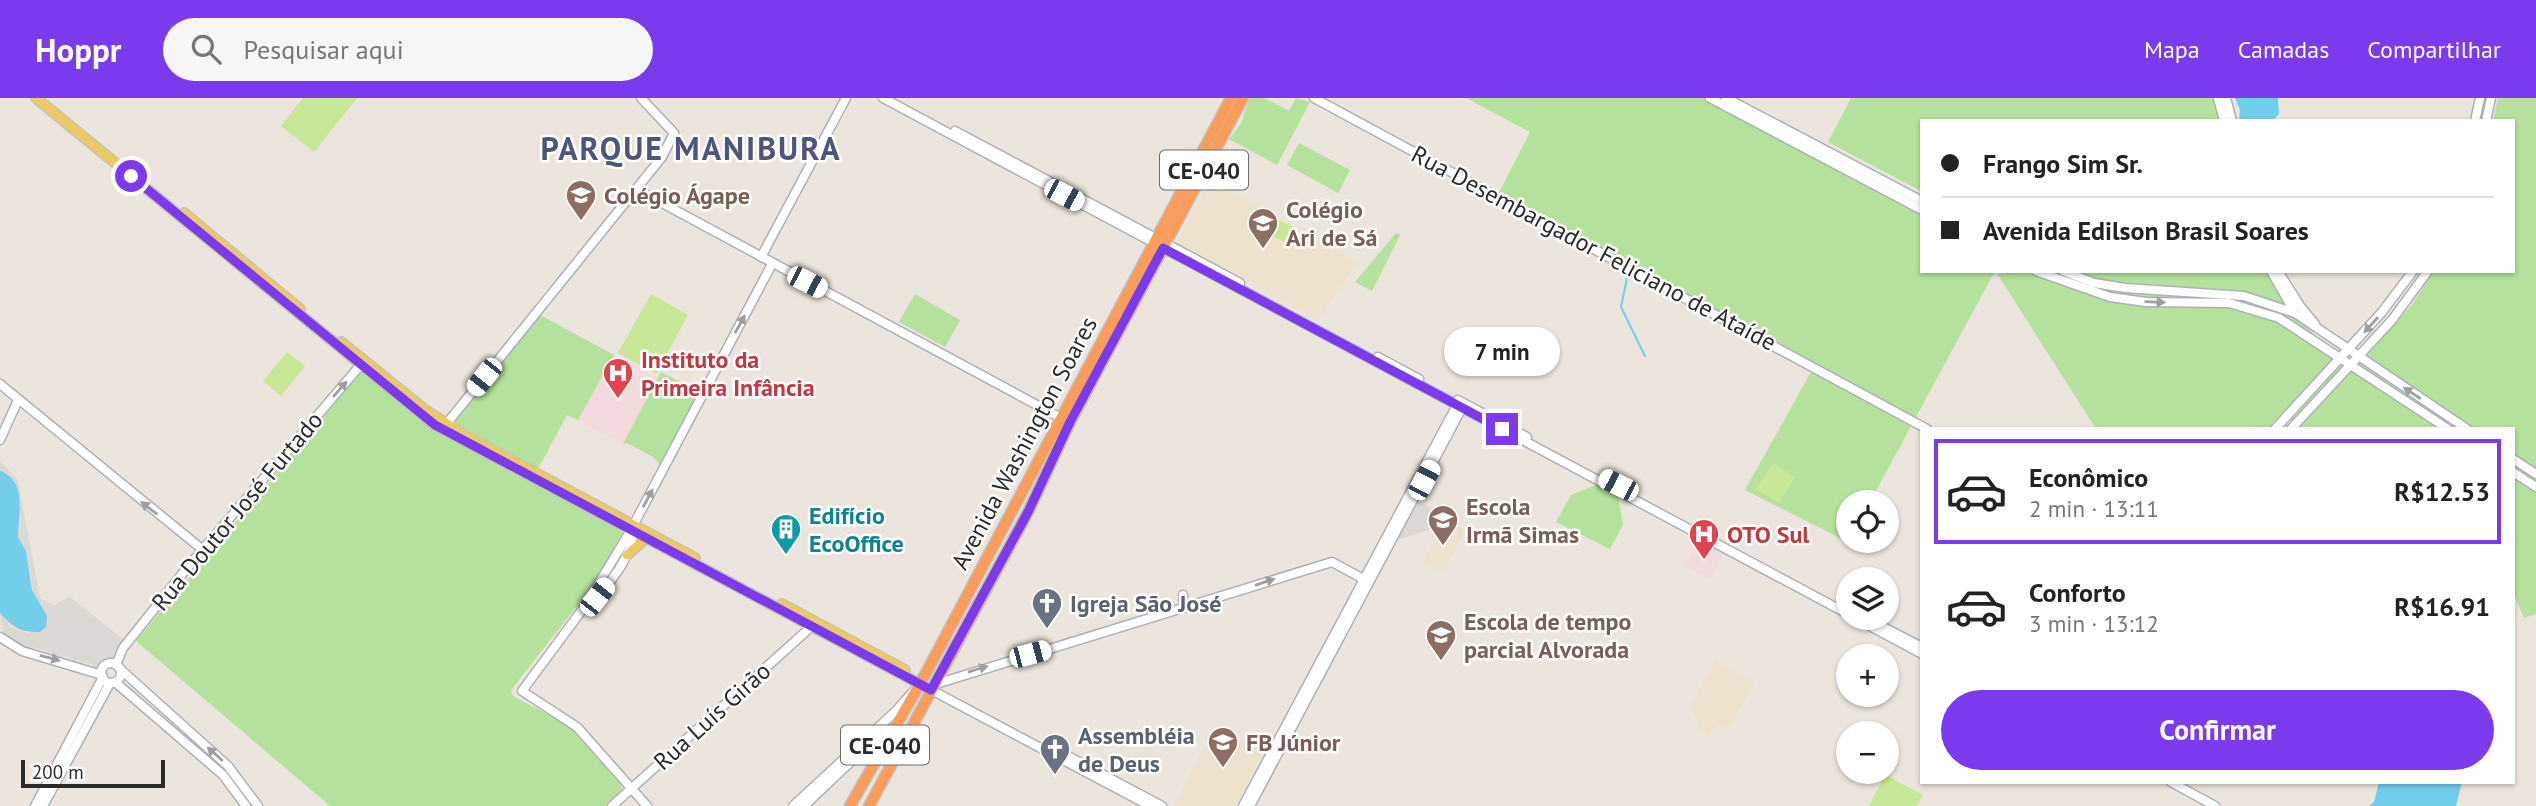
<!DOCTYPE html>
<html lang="pt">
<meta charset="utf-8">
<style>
:root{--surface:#fff;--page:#f6f6f6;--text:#222;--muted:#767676;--line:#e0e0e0;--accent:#7c3aed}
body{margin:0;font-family:"PT Sans",sans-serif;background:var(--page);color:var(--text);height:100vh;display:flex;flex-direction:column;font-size:26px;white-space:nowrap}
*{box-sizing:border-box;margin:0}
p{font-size:23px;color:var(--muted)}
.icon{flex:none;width:38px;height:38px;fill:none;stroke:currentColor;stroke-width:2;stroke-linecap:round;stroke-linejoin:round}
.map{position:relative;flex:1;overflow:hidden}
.drawer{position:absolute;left:1920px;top:329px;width:595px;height:357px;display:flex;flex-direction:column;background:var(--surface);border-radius:0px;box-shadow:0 2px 5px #0004}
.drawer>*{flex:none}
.guide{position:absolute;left:1920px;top:21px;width:595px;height:154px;border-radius:0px;box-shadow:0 2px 5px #0004;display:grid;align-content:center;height:154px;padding:0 21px;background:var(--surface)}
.controls{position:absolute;left:1836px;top:392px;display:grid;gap:14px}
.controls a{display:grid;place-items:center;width:63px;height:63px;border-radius:50%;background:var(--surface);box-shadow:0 2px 5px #0004;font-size:35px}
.scale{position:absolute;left:21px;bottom:18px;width:144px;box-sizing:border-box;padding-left:7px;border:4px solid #2a2a2a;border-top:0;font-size:19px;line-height:24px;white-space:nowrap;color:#2a2a2a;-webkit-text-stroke:5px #fff;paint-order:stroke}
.end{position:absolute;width:32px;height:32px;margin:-16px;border:9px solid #7c3aed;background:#fff;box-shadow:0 0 0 4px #fff}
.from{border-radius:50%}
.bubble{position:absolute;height:49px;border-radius:24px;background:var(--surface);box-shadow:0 2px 5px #0004;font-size:23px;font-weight:600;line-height:49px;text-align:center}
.car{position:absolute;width:21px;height:42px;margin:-21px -10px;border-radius:9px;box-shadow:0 0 5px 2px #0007;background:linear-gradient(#fff 24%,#345 0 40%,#fff 0 76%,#345 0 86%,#fff 0)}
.guide b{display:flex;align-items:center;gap:24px;height:66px;font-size:26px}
.guide b+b{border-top:2px solid var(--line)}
.guide i{width:18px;height:18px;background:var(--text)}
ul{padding:12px 0 0;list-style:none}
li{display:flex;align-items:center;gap:21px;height:105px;margin:0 14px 10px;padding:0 7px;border:4px solid transparent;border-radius:0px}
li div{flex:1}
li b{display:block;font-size:26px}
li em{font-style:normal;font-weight:600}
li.current{border-color:var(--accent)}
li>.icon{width:63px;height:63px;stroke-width:1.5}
.button{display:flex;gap:14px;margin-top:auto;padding:14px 21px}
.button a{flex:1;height:80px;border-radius:42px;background:var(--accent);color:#fff;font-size:28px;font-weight:600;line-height:80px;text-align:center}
header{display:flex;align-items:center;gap:42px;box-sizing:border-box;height:98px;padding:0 35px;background:var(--accent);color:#fff}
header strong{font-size:33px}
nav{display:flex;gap:38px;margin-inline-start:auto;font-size:24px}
.search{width:490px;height:63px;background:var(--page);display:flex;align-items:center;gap:18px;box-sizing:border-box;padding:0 24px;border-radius:38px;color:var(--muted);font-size:26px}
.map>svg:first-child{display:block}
</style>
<header>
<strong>Hoppr</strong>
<div class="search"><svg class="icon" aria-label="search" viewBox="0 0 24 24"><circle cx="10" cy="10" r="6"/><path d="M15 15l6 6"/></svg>Pesquisar aqui</div>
<nav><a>Mapa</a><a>Camadas</a><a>Compartilhar</a></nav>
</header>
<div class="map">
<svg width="2536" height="708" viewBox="0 0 2536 708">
<rect width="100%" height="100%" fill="#ece5dd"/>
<g fill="#ede2cd">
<path d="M1210,82L1358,164L1321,218L1317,221L1178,146L1177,141Z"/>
<path d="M1458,428L1466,431L1443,474L1422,463L1439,435Z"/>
<path d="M1716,563L1755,584L1728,631L1716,625L1708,639L1702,635L1690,608Z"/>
<path d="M1215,628L1268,656L1265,661H1259L1249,680L1251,688L1243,693L1235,708H1174L1200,656L1205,654L1211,644Z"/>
</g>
<g fill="#f3dadc">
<path d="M614,257L658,281L623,346L578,322Z"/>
<path d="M1699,442L1724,455L1710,482L1684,468Z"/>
</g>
<g fill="#b4e19b">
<path d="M1250,0H1265L1289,13L1296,0L1310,4L1277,67L1229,41L1241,25Z"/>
<path d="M1466,0H1705L1921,114L1922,173H1995L1870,404H1848V444L1745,392L1816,265L1499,95L1530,34Z"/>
<path d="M1851,0H2213L2220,23H1922L1921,93L1828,44Z"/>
<path d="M2498,0H2536V516L2524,520L2513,494V331H2303L2283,317L2268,331H2096L1998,177L2000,173H2268L2287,208L2351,275L2411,208L2434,173H2513V23H2493Z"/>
<path d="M1299,45L1350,72L1338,95L1287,67Z"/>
<path d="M1396,135L1400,137L1372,193L1355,184Z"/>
<path d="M915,196L960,222L945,249L899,224Z"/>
<path d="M540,217L614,257L578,322L567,317L538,371L453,324Z"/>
<path d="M361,274C443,342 530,383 623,433L596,484L511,592L513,598L568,627L621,687L622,692L605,708H330L136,543Z"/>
<path d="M661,274L699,293L660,367L653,359L627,345L623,346Z"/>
<path d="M1599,386L1618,397L1623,427L1610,451L1556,424L1571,397Z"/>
</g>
<g fill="#c7e896">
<path d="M303,0H357L314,54L281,28Z"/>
<path d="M1269,117L1298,132L1290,147L1261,131Z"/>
<path d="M651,196L688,217L656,276L618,255Z"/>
<path d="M287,254L305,268L281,298L263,283Z"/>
<path d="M1773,365L1795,379L1779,405L1756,391Z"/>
<path d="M1885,677L1923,697L1917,708H1869Z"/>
</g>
<g fill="#dcd8d3">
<path d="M0,363L18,382L40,500L54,507L70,499L124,542L115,560L103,564L99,572L90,570L93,567L86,564L78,567L81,564L78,562L73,565L69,564L73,561L63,558L59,561L51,555L32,549L24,551L0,536L3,535L0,515L11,529L28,535L44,532L46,518L34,499L27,456L18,439L21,418L16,387L9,376L0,373Z"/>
<path d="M1415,402L1456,423L1394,443Z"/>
</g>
<g fill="#72ceeb">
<path d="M2235,0H2278L2279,16L2273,23H2239L2240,12Z"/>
<path d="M0,373C27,381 19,418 18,439L26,453L32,492L47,518L46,529L40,534C21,535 12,529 0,515Z"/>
<path d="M2379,684H2462L2456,708H2369L2374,704Z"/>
</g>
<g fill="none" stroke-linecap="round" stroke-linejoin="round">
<path stroke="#72ceeb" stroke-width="2" d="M1627,180L1621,209L1645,258"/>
<g stroke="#adb0ba" stroke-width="11">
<g id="secondary">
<path d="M883,0L1848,516"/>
<path d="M1314,0L1927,331"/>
<path d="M1710,0L1922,112"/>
<path d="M1726,0L1922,103"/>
<path d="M2218,0L2224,23"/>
<path d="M2226,0L2232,23"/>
<path d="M2475,23L2480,0"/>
<path d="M2486,23L2491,0"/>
<path d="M955,33L1240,185"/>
<path d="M636,91L1061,320"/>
<path d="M761,159L846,0"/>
<path d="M2036,173L2110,199L2146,204L2229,205L2279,220L2448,331"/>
<path d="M2063,173L2094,185L2125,190L2244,198L2295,215L2467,331"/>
<path d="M2271,173L2295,215"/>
<path d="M2278,173L2300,208L2315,226"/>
<path d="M1378,259L1419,281"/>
<path d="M0,286L203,452"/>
<path d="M1458,302L1527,339"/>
<path d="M444,329L662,59L674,35L641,0"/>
<path d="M2275,331L2382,214L2413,173"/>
<path d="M2291,331L2392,222L2428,173"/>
<path d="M0,342L18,302"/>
<path d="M2513,361L2536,376"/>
<path d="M2513,374L2536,389"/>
<path d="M631,432L585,508L522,593L577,629L647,708"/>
<path d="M1183,497L1184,510"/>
<path d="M585,508C609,489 634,458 634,426L772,166"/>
<path d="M1855,520L1922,556"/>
<path d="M1881,528L1922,549"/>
<path d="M0,539L22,553L102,577"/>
<circle cx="111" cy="575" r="10"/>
<path d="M116,567L123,550L187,470L364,263"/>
<path d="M119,570L228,668L258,708"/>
<path d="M115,584L223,677L246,708"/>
<path d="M936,586L1332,464L1369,484"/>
<path d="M1049,648L1162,708"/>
<path d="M2171,684L2215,708"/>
<path d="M35,708L103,579"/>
<path d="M43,708L110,585"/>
<path d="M612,708L812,528"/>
<path d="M793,708L897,612L920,586L1150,708"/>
<path d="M804,708L860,655"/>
<path d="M1243,708L1457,307L1462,306"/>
<path d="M1250,708L1464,306"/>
</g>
</g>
<g stroke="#c3c3c3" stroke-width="12">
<g id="primary">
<path d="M36,0L435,327L920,586"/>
<path d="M184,115L300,211"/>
<path d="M341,244L424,311L466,338L695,460"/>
<path d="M627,457L646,440"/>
<path d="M782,506L905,572"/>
</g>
</g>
<g stroke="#c3c3c3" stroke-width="13">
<g id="highway">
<path d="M850,708L926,575L1231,0"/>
<path d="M869,708L1028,414L1070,324L1243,0"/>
</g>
</g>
<use href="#secondary" stroke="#fff" stroke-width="8"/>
<use href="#primary" stroke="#edc961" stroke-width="9"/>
<use href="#highway" stroke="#fa9c5a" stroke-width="10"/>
</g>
<defs><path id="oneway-solid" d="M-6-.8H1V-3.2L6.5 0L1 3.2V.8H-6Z" transform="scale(1.75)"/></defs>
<g fill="#9f9f9f">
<use href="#oneway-solid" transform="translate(2155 204) rotate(2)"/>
<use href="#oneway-solid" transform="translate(740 226) rotate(-61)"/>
<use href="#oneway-solid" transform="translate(2371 227) rotate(132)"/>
<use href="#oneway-solid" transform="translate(340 291) rotate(-49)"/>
<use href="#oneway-solid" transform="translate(2412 295) rotate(-146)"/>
<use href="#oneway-solid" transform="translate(648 400) rotate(-62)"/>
<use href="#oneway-solid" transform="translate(149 410) rotate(-142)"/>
<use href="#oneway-solid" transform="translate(1265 484) rotate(-19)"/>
<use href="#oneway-solid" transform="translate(50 560) rotate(15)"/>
<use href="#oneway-solid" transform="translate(978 571) rotate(-17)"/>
<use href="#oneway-solid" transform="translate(215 656) rotate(-138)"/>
</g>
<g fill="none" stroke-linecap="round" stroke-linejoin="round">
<path stroke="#7c3aed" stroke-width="9" d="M131,78L435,327L931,592L1028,414L1070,324L1163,150L1502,331"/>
</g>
<defs>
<g id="school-pin" transform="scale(1.575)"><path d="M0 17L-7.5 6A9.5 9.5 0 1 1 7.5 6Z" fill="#8d6e63" stroke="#fff"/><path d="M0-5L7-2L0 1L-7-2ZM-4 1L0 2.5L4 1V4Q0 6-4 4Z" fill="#fff"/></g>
<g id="hospital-pin" transform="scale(1.575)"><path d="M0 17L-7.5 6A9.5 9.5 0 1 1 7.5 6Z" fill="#e0444e" stroke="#fff"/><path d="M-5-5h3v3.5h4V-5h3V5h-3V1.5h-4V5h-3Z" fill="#fff"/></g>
<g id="building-pin" transform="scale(1.575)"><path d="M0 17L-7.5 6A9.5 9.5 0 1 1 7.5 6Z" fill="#0f9aa8" stroke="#fff"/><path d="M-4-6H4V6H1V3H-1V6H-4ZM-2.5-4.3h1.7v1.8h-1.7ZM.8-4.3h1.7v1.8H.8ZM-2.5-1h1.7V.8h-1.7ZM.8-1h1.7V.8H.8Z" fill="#fff"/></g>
<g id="church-pin" transform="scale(1.575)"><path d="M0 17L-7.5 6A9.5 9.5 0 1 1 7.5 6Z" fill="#6b7280" stroke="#fff"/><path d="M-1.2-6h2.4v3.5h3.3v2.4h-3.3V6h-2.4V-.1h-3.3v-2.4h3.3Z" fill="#fff"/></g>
</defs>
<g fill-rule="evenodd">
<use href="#school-pin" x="581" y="97"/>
<use href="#school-pin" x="1263" y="125"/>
<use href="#hospital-pin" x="618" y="275"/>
<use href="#school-pin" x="1443" y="422"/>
<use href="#building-pin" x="786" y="431"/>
<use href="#hospital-pin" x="1704" y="436"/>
<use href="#church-pin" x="1047" y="505"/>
<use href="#school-pin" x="1441" y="537"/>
<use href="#school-pin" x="1223" y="644"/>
<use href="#church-pin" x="1055" y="651"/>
</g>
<g text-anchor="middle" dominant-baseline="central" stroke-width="5" stroke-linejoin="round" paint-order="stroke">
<g fill="#fff" stroke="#6a6a6a" stroke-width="2">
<rect x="1160" y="52.5" width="88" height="39" rx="5"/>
<rect x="841" y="627.5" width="88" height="39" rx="5"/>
</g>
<g font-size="23" font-weight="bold" fill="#2a2a2a">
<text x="1204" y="72">CE-040</text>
<text x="885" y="647">CE-040</text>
</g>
<g font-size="24" font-weight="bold" fill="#785e54" stroke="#fff" text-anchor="start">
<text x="604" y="97">Colégio Ágape</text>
<text x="1286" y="111">Colégio<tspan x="1286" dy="28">Ari de Sá</tspan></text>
<text x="1466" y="408">Escola<tspan x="1466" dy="28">Irmã Simas</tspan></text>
<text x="1464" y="523">Escola de tempo<tspan x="1464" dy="28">parcial Alvorada</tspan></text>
<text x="1246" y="644">FB Júnior</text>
</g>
<g font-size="24" fill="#2a2a2a" stroke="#fff">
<text transform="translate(1594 150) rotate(28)">Rua Desembargador Feliciano de Ataíde</text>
<text transform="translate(1024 345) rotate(-62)">Avenida Washington Soares</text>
<text transform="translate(237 413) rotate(-50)">Rua Doutor José Furtado</text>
<text transform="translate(712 618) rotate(-42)">Rua Luís Girão</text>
</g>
<g font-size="24" font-weight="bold" fill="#be3a42" stroke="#fff" text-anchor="start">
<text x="641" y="261">Instituto da<tspan x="641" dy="28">Primeira Infância</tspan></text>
<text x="1727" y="436">OTO Sul</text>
</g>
<g font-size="24" font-weight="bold" fill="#0d838f" stroke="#fff" text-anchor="start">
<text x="809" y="417">Edifício<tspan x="809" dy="28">EcoOffice</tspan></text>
</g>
<g font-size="24" font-weight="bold" fill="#5b616d" stroke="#fff" text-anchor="start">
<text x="1070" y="505">Igreja São José</text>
<text x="1078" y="637">Assembléia<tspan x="1078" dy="28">de Deus</tspan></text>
</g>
<g font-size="32" font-weight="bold" letter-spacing="2" fill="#4c557a" stroke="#fff">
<text x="691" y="50">PARQUE MANIBURA</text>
</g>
</g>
</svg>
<div class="controls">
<a><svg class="icon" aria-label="locate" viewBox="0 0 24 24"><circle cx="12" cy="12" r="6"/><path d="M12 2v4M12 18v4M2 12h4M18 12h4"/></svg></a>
<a><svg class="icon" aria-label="layers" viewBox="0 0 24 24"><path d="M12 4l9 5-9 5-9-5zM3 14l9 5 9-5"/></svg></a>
<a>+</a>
<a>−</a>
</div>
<div class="scale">200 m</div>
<i class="end from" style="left:131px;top:78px"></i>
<i class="end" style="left:1502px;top:331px"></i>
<div class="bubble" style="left:1444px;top:229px;width:116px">7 min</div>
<i class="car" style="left:1064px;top:97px;rotate:118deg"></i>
<i class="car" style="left:807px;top:184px;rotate:117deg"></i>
<i class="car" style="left:484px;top:279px;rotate:219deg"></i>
<i class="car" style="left:1424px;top:382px;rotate:28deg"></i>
<i class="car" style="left:1618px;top:387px;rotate:297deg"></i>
<i class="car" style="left:597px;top:499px;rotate:38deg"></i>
<i class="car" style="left:1030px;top:556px;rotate:75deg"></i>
<div class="guide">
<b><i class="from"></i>Frango Sim Sr.</b>
<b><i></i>Avenida Edilson Brasil Soares</b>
</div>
<section class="drawer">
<ul>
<li class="current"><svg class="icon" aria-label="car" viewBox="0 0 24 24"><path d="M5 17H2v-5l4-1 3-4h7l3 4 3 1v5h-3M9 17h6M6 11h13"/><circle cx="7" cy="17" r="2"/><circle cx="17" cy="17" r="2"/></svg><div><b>Econômico</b><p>2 min · 13:11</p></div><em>R$12.53</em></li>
<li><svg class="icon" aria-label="car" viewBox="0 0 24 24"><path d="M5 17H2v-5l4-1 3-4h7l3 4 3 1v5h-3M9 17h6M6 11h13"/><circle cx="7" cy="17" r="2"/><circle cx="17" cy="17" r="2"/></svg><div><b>Conforto</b><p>3 min · 13:12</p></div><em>R$16.91</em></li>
</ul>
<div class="button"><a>Confirmar</a></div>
</section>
</div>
